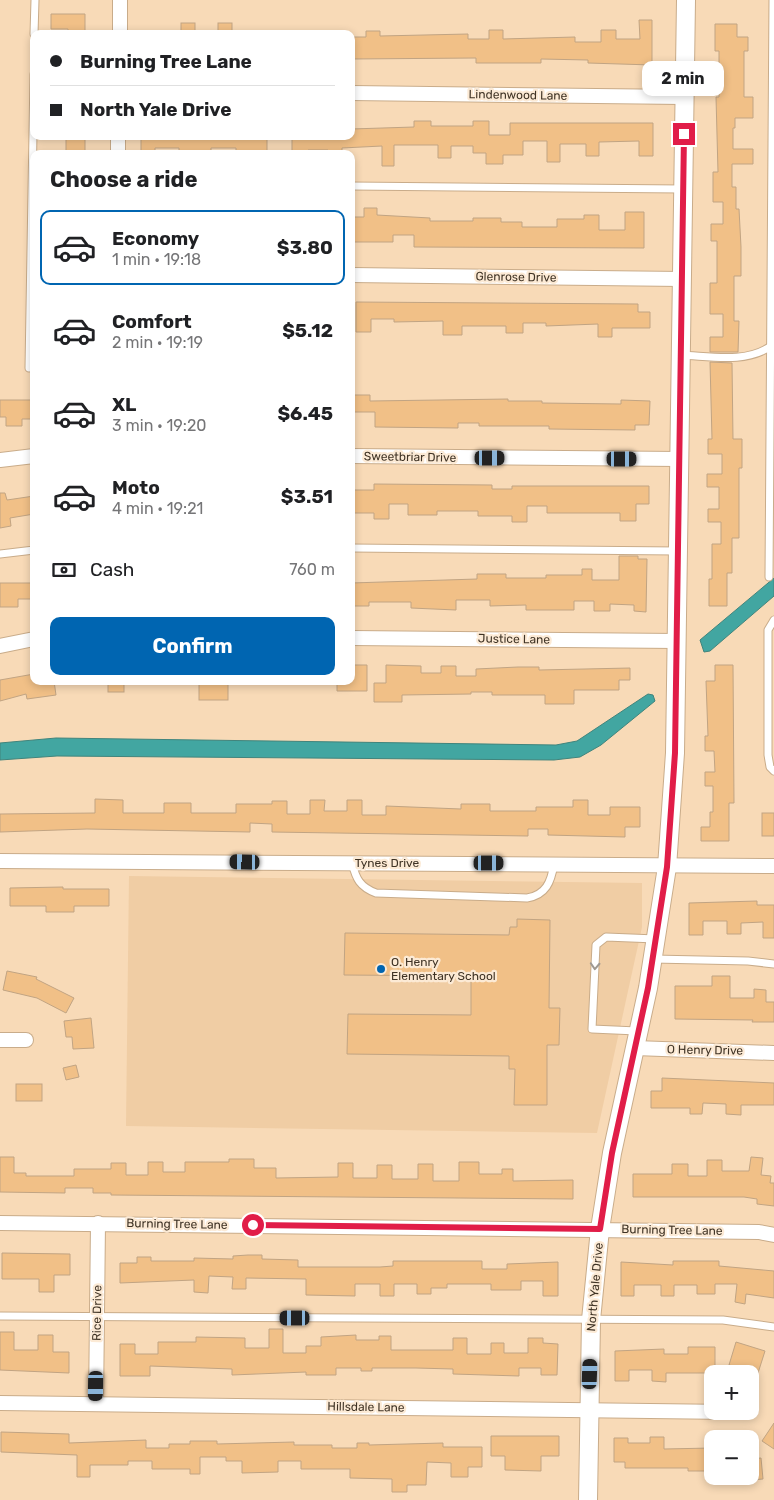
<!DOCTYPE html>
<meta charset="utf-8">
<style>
:root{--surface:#fff;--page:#f2f2f2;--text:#202124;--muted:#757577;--line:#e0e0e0;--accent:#0065b1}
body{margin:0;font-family:Rubik,sans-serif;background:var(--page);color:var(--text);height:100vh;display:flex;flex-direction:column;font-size:19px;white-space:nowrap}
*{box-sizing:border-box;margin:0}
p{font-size:16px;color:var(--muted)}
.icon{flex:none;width:28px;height:28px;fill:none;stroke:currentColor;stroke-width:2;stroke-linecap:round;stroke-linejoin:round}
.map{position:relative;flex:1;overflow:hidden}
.sheet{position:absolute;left:30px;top:150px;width:325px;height:535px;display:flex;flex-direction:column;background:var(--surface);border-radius:10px;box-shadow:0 2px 8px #0003}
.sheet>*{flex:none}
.banner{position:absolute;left:30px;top:30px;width:325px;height:110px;border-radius:10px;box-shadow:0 2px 8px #0003;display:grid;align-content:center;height:110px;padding:0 20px;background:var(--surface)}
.buttons{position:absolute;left:704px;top:1365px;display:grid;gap:10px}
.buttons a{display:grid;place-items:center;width:55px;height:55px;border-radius:10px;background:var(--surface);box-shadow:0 2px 8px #0003;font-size:25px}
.end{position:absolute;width:22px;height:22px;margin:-11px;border:6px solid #e11d48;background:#fff;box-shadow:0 0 0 2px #fff}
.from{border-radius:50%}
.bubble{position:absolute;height:35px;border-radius:10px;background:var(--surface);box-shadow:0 2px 8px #0003;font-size:16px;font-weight:700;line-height:35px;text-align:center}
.car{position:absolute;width:15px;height:30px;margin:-15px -8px;border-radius:6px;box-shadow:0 0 4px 1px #0007;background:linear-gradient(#222 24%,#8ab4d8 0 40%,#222 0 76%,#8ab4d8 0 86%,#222 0)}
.banner b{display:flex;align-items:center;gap:18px;height:48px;font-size:19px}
.banner b+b{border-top:1px solid var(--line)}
.banner i{width:12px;height:12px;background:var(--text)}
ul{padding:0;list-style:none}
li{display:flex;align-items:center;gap:15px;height:75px;margin:0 10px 8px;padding:0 10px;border:2px solid transparent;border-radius:10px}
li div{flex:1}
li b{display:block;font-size:19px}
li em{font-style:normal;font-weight:700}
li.on{border-color:var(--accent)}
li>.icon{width:45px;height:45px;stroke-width:1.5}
h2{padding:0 20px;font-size:22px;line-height:60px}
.pay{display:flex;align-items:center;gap:12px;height:55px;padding:0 20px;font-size:19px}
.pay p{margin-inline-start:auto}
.button{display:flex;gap:10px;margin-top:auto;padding:10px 20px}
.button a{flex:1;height:58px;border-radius:10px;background:var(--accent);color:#fff;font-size:20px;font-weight:700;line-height:58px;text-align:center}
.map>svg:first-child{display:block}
</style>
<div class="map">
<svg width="774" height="1500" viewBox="0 0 774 1500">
<rect width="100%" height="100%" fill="#f8dab7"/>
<path fill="#f0cda4" d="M129,876L642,883V927L597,1133L126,1126Z"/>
<g fill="#42a6a1" stroke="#41847c">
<path d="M774,578V596L710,651L704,652L700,640Z"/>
<path d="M648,694L653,695L655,701L601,745L580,757L554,760L57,756L0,760V743L56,738L556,745L577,741Z"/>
</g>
<g fill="#f1c087" stroke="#c1a483">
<path d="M51,14H85V34H68V29H51Z"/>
<path d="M639,20H652V65L588,63V60L541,59V63H476V58L351,59V37H366V31H380V36L468,34V39H489V30H503V39L575,37V42H601V30H616V39H640Z"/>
<rect x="181" y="23" width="14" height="11"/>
<rect x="218" y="23" width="14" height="11"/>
<path d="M715,24H737V37H748V51H744V97H753V118H735V128H733V149H753V164H732V187H736V209H739L741,247V276H734V321H739L738,352H710V337H723V314H710V283H717V241H711V224H723V202H713V172H718L716,97H719V51H715Z"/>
<path d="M414,121H431V126H473V121H489V135H510V123H653V156H639V141L599,142V156H586V144H560V162H547V141H523V155H503V164H486V153H473V146H451V158H438V145H394V166H382V146L342,148V154H328V150H308V154H292V136H351V129L414,127Z"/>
<rect x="66" y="136" width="19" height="18"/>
<path d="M141,136H267V154H236V148H211V153L193,154H179V148H155V154H141Z"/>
<path d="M364,208H377V215L430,218V221H473V218H501V222H522V227H557V219H584V215H599V230H625V212H644V248L414,247V235H393V242H351V217H364Z"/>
<path d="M356,302L638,304V312H650V328H612V337H598V324L546,326V323H523V333H506V326H462V335H443V321L394,322V319H371V332H356Z"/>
<path d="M710,362L732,363L733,439H742V468H739V538H732V573H727V606H709V579H712V544H721V522H708V509H719V487H707V474H722V454H708V439H712Z"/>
<path d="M351,395H370V401L508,399V401H542V403L621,404V400L650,401L649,425H635V430L549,429V426H479V423H458V428L375,427V412H351Z"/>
<path d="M0,400H34V419H22V426H6V417H0Z"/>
<path d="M374,484L492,485V489H512V486H649V504H636V521H620V513H547V506H527V522H512V516H478V511H437V515H408V504H389V519H374V513H351V490H374Z"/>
<path d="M0,493H5L7,500L34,496V514L10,518L11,526L0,528Z"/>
<path d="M619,556H638V559H647L646,612L634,611V605L610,604V611H594V601H574V610H526V605L490,606V600H456V610L411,608V602H369V606H351V583L477,579V574H506V578H546V575H582V569H592V580H619Z"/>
<path d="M0,583H34V599H18V607H0Z"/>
<path d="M354,665H367V691H337V681H351Z"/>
<path d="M386,665L421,666V673H441V666H456V676H476V669L518,667H539V670L630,668V680H619V690H574V704H545V695H492V692H471V694L402,695V702H374V683H386Z"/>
<path d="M715,665H733L734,803H729V841H701V827H710V812H713V786H705V772H715L714,751H705V736H708L706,681H715Z"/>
<path d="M34,674V681H54L56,695L27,699L26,694L0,701V680Z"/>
<rect x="108" y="681" width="16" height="11"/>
<rect x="199" y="681" width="29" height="19"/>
<path d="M95,799L123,800V813H164V803H191V813H236V804H272V801H287V814H310V800H325L324,811H347V800H362V815H386V806L461,809V804H490V811H536V807H573V800H588V815H610V807H640V827H625V837L548,835V829H528V836L272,832V824L250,823V832L87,829L0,832V814L95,813Z"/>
<rect x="762" y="813" width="12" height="23"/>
<path d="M63,887V889H109V906H74V912H46V906H10V888Z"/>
<path d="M757,901V905H774V938H763V922L741,923V934H727V921H703V935H689V903Z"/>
<path d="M517,919L550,920L549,1008H560L559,1045H547V1105H514L515,1069H509V1056L347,1054L348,1014L471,1015V976L344,975L345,933L509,935L510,927H517Z"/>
<path d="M7,971L37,977L36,979L74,998L66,1013L37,998L3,990Z"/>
<path d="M712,976H730V998H754V989L766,990V1002H774V1022H752L753,1020L675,1019V986H712Z"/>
<path d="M91,1018L94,1048L73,1049L72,1037H66L64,1021Z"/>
<path d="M76,1065L79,1077L66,1080L63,1068Z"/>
<path d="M662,1078L774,1083V1105H741V1115L726,1114V1104L703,1103L702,1114H690V1108H651V1091H662Z"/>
<rect x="16" y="1084" width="26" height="17"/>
<path d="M0,1157H14V1173H26V1176H74V1169H111V1163H126V1175H148V1162H163V1172H185V1162H229V1159H254V1168H276V1178L338,1177V1163H353V1178H377V1165H392V1179H418V1164H433V1181H459V1162H479V1174H502V1169H513V1181L573,1180V1199L111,1195V1193H93V1188H65V1193L0,1192Z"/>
<path d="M751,1157L763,1158L761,1175L771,1176L770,1183H774V1206L757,1204V1199L744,1197H633V1174H672V1164H688V1176H707V1160H722V1171H749Z"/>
<path d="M2,1253L70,1254V1275H54V1292H39V1279H2Z"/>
<path d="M248,1255H262V1259L298,1260V1267H380L393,1266V1261H482V1269H507V1264L558,1262V1296H543V1281H521V1290H491V1284H447V1288H431V1294H417V1284H394V1296H380V1284H355V1296L306,1295V1279L246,1278V1289H232L233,1277L209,1276L208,1293L194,1292V1280L120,1283V1263H137V1257H151V1261H194V1258L233,1259V1256Z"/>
<path d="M673,1261H719V1266L774,1271V1298L746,1294L745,1304L735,1302L737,1284H715V1294H697V1285H674V1296H661V1285H634V1296H621V1262L673,1265Z"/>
<path d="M269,1329H283V1353H306V1346H321V1337L356,1335V1340H379V1336H391V1350H453V1338H467V1354H491V1343H504V1353H528V1338H543V1343L558,1344L557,1375H541V1368H519V1376L453,1374V1369L416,1368H372V1371H361V1368H336V1375H306V1372L232,1375V1369L150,1366V1376H120V1344H135V1354H158V1342H196V1337L245,1338V1348H269Z"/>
<path d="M0,1332H14V1350H38V1335H53V1352H69V1373L0,1370Z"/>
<path d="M736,1342L765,1351L758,1373L729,1365Z"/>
<path d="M688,1347H715V1373H666V1382L652,1381V1370H629V1381H615V1351L664,1349V1354H688Z"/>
<path d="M774,1423V1449L762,1441Z"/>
<path d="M1,1432L69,1434V1443L146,1440V1448H169V1444H190V1441H217V1444L294,1442V1445H332V1448H357V1443H369V1445L443,1443V1447H482V1467H468V1477H451V1463L427,1462L426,1485H407V1492H392V1479L350,1478V1469H301V1461H278V1472L242,1473V1461H226V1457H200V1474H190V1469H152V1461H128V1465H90V1477H77V1455L1,1452Z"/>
<path d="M491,1436H559V1456H541V1471L505,1470V1456H491Z"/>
<path d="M650,1437H664V1449L712,1448V1471H688V1468H625V1462H614V1438H628V1443H650Z"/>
<path d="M761,1458L763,1479L750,1480V1459Z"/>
</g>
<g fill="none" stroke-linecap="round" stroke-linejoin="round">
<g stroke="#c9ac8a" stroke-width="9">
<g id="service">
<path d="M34,34L35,0"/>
<path d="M351,186L682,189"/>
<path d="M681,355C709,356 746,364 771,346"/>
<path d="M29,368L34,74"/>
<path d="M351,548L678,551"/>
<path d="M0,554L34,550"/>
<path d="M769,577L773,0"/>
<path d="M774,620L768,630V755L770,767L774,771"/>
<path d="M352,863C356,879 360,887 376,893L527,898C546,895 551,882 554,864"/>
<path d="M653,959L748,961L774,964"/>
<path d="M637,1031L592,1029L596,945L606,937L656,939"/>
<path d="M0,1316L723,1320L774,1327"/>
</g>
</g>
<g stroke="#c9ac8a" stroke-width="16">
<g id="minor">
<path d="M120,34V0"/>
<path d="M351,93L684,97"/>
<path d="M118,154V136"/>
<path d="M351,275L682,279"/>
<path d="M351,456L679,459"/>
<path d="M0,460L34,456"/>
<path d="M351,638L677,641"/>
<path d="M0,646L34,639"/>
<path d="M0,861L774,866"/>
<path d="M0,1040H26"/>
<path d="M635,1048L774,1053"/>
<path d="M0,1223L759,1232L774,1235"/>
<path d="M0,1403L731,1412"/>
<path d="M96,1404L98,1223"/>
</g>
</g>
<g stroke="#c9ac8a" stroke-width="20">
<path id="tertiary" d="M588,1500L591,1320L600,1229L612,1153L648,988L667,867L675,753L686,0"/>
</g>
<use href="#service" stroke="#fff" stroke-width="7"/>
<use href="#minor" stroke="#fff" stroke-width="14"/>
<use href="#tertiary" stroke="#fff" stroke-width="18"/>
</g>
<defs><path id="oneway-chevron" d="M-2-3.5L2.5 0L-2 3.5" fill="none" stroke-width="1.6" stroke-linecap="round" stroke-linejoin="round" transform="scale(1.25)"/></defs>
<use stroke="#9f9992" href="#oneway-chevron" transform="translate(595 966) rotate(93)"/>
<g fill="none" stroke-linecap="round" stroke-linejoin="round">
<path stroke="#e11d48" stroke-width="6" d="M253,1225L600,1229L612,1153L648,988L667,867L675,753L684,134"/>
</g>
<circle fill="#0065b1" stroke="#fcead5" stroke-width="2" cx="381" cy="969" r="5"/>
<g text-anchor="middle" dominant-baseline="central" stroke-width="4.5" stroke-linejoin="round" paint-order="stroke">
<g font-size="12" fill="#3f3325" stroke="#fcead5">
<text transform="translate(518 95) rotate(1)">Lindenwood Lane</text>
<text transform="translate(516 277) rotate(1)">Glenrose Drive</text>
<text transform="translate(410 457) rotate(1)">Sweetbriar Drive</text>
<text transform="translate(514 639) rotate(1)">Justice Lane</text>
<text x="387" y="863">Tynes Drive</text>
<text transform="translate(705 1050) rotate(1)">O Henry Drive</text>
<text transform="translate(177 1224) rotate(1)">Burning Tree Lane</text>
<text transform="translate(672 1230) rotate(1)">Burning Tree Lane</text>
<text transform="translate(595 1287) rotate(-85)">North Yale Drive</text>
<text transform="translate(97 1313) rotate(-89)">Rice Drive</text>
<text transform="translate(366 1407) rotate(1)">Hillsdale Lane</text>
</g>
<g font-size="12" fill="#3f3325" stroke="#fcead5" text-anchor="start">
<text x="391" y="962">O. Henry<tspan x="391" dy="14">Elementary School</tspan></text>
</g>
</g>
</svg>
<div class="buttons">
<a>+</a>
<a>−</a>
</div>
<i class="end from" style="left:253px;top:1225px"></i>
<i class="end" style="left:684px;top:134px"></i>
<div class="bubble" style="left:642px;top:61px;width:82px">2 min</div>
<i class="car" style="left:490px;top:458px;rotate:90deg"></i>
<i class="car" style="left:622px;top:459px;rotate:90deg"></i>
<i class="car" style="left:245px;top:862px;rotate:271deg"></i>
<i class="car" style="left:489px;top:863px;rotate:90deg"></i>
<i class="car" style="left:295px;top:1318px;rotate:270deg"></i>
<i class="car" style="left:590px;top:1374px;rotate:2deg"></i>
<i class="car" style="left:96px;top:1386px;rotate:181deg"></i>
<div class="banner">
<b><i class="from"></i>Burning Tree Lane</b>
<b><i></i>North Yale Drive</b>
</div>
<section class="sheet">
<h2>Choose a ride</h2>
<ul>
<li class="on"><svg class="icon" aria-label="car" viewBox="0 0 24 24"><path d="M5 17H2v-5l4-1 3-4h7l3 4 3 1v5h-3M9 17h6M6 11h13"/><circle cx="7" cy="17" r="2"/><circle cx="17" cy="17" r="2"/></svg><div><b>Economy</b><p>1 min · 19:18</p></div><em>$3.80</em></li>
<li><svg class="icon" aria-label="car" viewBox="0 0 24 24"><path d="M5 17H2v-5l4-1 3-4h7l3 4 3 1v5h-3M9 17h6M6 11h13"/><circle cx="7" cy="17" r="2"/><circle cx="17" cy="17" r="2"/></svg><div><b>Comfort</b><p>2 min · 19:19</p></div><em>$5.12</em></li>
<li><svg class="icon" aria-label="car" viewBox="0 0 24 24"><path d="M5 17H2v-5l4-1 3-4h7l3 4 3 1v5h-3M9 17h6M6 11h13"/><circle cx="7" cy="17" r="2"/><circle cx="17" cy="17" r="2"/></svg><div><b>XL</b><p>3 min · 19:20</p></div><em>$6.45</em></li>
<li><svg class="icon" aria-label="car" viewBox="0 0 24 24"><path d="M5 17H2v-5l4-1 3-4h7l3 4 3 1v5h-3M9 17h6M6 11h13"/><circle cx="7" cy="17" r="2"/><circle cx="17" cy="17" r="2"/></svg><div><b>Moto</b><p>4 min · 19:21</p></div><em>$3.51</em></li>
</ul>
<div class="pay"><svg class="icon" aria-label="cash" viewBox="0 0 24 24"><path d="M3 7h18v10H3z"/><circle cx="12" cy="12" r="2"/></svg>Cash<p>760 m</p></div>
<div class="button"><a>Confirm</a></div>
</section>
</div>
